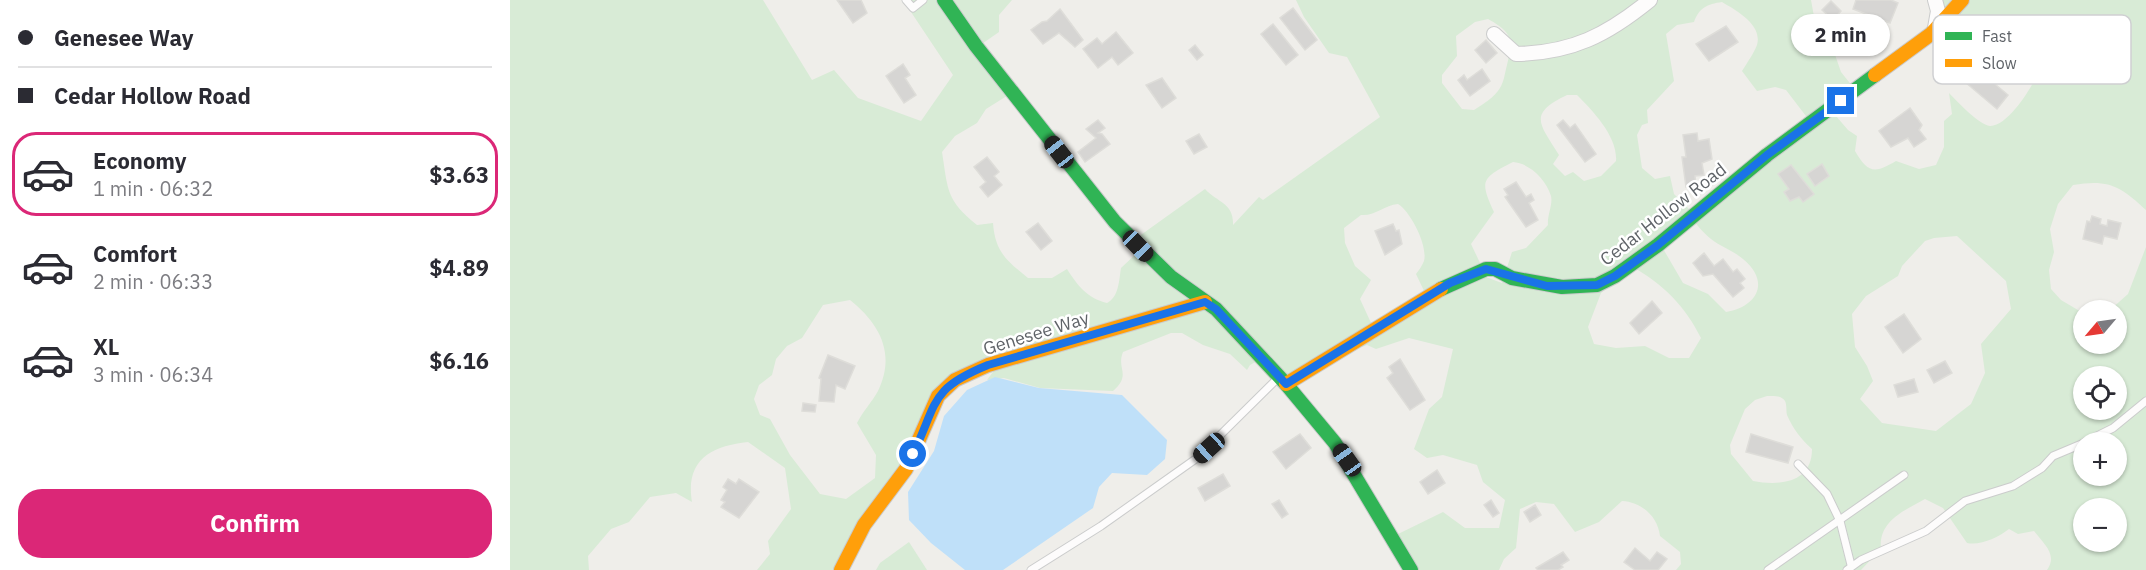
<!DOCTYPE html>
<meta charset="utf-8">
<style>
:root{--surface:#fff;--page:#f2f2f3;--text:#2b2b33;--muted:#7c7c81;--line:#e1e1e2;--accent:#db2777}
body{margin:0;font-family:"IBM Plex Sans",sans-serif;background:var(--page);color:var(--text);height:100vh;display:flex;flex-direction:column;font-size:22px;white-space:nowrap}
*{box-sizing:border-box;margin:0}
p{font-size:20px;color:var(--muted)}
.icon{flex:none;width:33px;height:33px;fill:none;stroke:currentColor;stroke-width:2;stroke-linecap:round;stroke-linejoin:round}
.map{position:relative;flex:1;overflow:hidden}
.details{display:flex;flex-direction:column;background:var(--surface);width:510px}
.details>*{flex:none}
.hud{display:grid;align-content:center;height:132px;padding:0 18px;background:var(--surface)}
.needle{width:39px;rotate:241deg}
.tools{position:absolute;left:1563px;top:300px;display:grid;gap:12px}
.tools a{display:grid;place-items:center;width:54px;height:54px;border-radius:50%;background:var(--surface);box-shadow:0 2px 4px #0004;font-size:30px}
.end{position:absolute;width:27px;height:27px;margin:-14px;border:8px solid #1a73e8;background:#fff;box-shadow:0 0 0 3px #fff}
.from{border-radius:50%}
.bubble{position:absolute;height:42px;border-radius:21px;background:var(--surface);box-shadow:0 2px 4px #0004;font-size:20px;font-weight:700;line-height:42px;text-align:center}
.car{position:absolute;width:18px;height:36px;margin:-18px -9px;border-radius:8px;box-shadow:0 0 4px 2px #0007;background:linear-gradient(#222 24%,#8ab4d8 0 40%,#222 0 76%,#8ab4d8 0 86%,#222 0)}
.hud b{display:flex;align-items:center;gap:21px;height:57px;font-size:22px}
.hud b+b{border-top:2px solid var(--line)}
.hud i{width:15px;height:15px;background:var(--text)}
ul{padding:0;list-style:none}
li{display:flex;align-items:center;gap:18px;height:84px;margin:0 12px 9px;padding:0 6px;border:3px solid transparent;border-radius:24px}
li div{flex:1}
li b{display:block;font-size:22px}
li em{font-style:normal;font-weight:700}
li.active{border-color:var(--accent)}
li>.icon{width:54px;height:54px;stroke-width:1.5}
.cta{display:flex;gap:12px;margin-top:auto;padding:12px 18px}
.cta a{flex:1;height:69px;border-radius:24px;background:var(--accent);color:#fff;font-size:24px;font-weight:700;line-height:69px;text-align:center}
main{display:flex;flex:1;min-height:0}
.map>svg:first-child{display:block}
</style>
<main>
<section class="details">
<div class="hud">
<b><i class="from"></i>Genesee Way</b>
<b><i></i>Cedar Hollow Road</b>
</div>
<ul>
<li class="active"><svg class="icon" aria-label="car" viewBox="0 0 24 24"><path d="M5 17H2v-5l4-1 3-4h7l3 4 3 1v5h-3M9 17h6M6 11h13"/><circle cx="7" cy="17" r="2"/><circle cx="17" cy="17" r="2"/></svg><div><b>Economy</b><p>1 min · 06:32</p></div><em>$3.63</em></li>
<li><svg class="icon" aria-label="car" viewBox="0 0 24 24"><path d="M5 17H2v-5l4-1 3-4h7l3 4 3 1v5h-3M9 17h6M6 11h13"/><circle cx="7" cy="17" r="2"/><circle cx="17" cy="17" r="2"/></svg><div><b>Comfort</b><p>2 min · 06:33</p></div><em>$4.89</em></li>
<li><svg class="icon" aria-label="car" viewBox="0 0 24 24"><path d="M5 17H2v-5l4-1 3-4h7l3 4 3 1v5h-3M9 17h6M6 11h13"/><circle cx="7" cy="17" r="2"/><circle cx="17" cy="17" r="2"/></svg><div><b>XL</b><p>3 min · 06:34</p></div><em>$6.16</em></li>
</ul>
<div class="cta"><a>Confirm</a></div>
</section>
<div class="map">
<svg width="1636" height="570" viewBox="0 0 1636 570">
<rect width="100%" height="100%" fill="#efeeea"/>
<g fill="#d8ebd6" fill-rule="evenodd">
<path d="M0,0H253L302,80L324,70L348,98L411,121L443,75L393,0H502L489,15V32L466,48L500,94L476,109L467,123L445,136L432,152C438,190 436,200 467,225L483,223C485,252 497,261 518,278H542L557,269C568,286 577,298 597,303C609,297 609,280 611,268L629,251L628,237L695,189C708,203 724,203 723,225L749,197L753,200L870,117L837,57L819,53L794,17L786,0H1301L1305,22L1322,46L1331,72L1343,87L1320,109L1338,130L1347,136L1345,151C1358,173 1364,174 1386,161L1409,169L1426,165L1434,147V121L1442,114L1439,93C1447,101 1469,125 1480,126C1496,127 1519,92 1525,79L1521,66L1481,39L1470,38L1444,50L1426,28L1423,0H1636V210C1610,186 1599,179 1563,185L1548,204L1540,229L1544,252L1539,270L1541,289L1551,300L1573,313L1574,344H1606V310H1600L1618,294L1636,247V570H1537C1548,555 1534,544 1524,531L1508,534L1499,529C1489,537 1470,546 1457,543L1433,508L1415,499C1393,511 1368,522 1371,549L1351,570H1166L1171,564L1170,552L1150,536C1148,517 1132,502 1112,501L1089,522L1065,532L1044,504L1026,502L1010,509L1006,548L994,559L989,570H904L884,536L933,512L955,528H989L995,500L973,482L967,465L933,455L917,458L904,449L919,409L932,397L943,349L899,338L866,349L857,345L777,377L756,356L740,365L737,370L720,354L693,345L672,333H661L613,352C606,369 622,374 603,391L530,388L494,378L477,380L483,372L439,384L330,570H247L260,554L258,541L281,509L275,468L238,442C201,446 175,460 182,502L166,493L140,497L119,522L101,529L78,556L79,570H0ZM1212,2C1225,10 1253,24 1247,45C1244,53 1237,63 1232,71L1247,91L1265,87L1276,90L1299,120L1180,210L1164,194L1160,176L1145,179L1132,168L1127,135L1132,125L1138,123L1137,110L1164,81L1156,34L1167,25L1184,22C1189,8 1197,4 1212,2ZM978,19C1003,33 1003,39 997,65C995,72 994,82 990,88C984,98 973,104 964,110L952,109L932,83V75L947,56L946,36L965,22ZM1057,95H1067C1083,111 1108,137 1106,161L1091,176L1074,181L1063,172L1055,176L1043,164L1049,155C1030,124 1017,114 1057,95ZM1003,162C1019,163 1036,179 1041,196C1043,205 1037,215 1038,225L1016,248L1002,252L992,283L973,276L971,265L961,244L984,212C969,180 972,178 1003,162ZM888,204C901,212 918,246 914,261C912,266 909,270 906,274L916,295L862,325L850,299L861,280L845,266L835,243L834,228L851,215C866,216 874,205 888,204ZM1179,216C1186,223 1193,233 1201,239C1211,247 1224,251 1233,259C1261,282 1247,307 1216,312L1198,294L1173,283L1148,240ZM1447,236L1496,281L1501,309L1471,344L1475,373L1461,404L1426,431L1372,423L1350,399L1363,381L1357,366L1345,347L1342,314L1356,296L1388,276L1392,266L1415,241L1424,238ZM1123,267C1154,285 1175,306 1191,338L1179,358H1159L1135,346L1106,348L1084,344L1078,327L1091,293ZM340,300C370,324 386,354 368,391C362,402 353,411 347,423L366,455L365,478L336,499L310,494L280,455L260,419L250,415L244,399L249,385L262,375L266,359L277,346L292,338L313,305ZM1574,376H1606V410H1574ZM1257,396C1263,396 1271,395 1275,401C1277,405 1276,411 1277,415C1283,429 1291,439 1302,449C1302,483 1270,486 1243,481L1221,454L1220,445L1235,409L1245,400ZM1574,442H1606V476H1574ZM1574,508H1606V542H1574Z"/>
<path d="M399,542L417,570H366L370,563Z"/>
</g>
<path fill="#bfe0f9" d="M485,377L529,388L612,395L657,440L655,459L637,475L602,473L589,487L583,508L493,570H455L421,543L399,520L398,492L424,451L434,416L457,390Z"/>
<g fill="#d6d5d3" stroke="#deddd9" stroke-width="1.5">
<path d="M327,0H351L357,13L343,23Z"/>
<path d="M1346,0H1381L1388,3L1380,23L1343,9Z"/>
<path d="M1321,1L1331,11L1323,20L1312,10Z"/>
<path d="M783,8L807,40L795,50L770,18Z"/>
<path d="M550,9L573,40L565,47L549,33L533,44L521,30L532,22L537,21Z"/>
<path d="M763,24L788,55L776,65L751,34Z"/>
<path d="M1216,26L1228,42L1199,61L1186,44Z"/>
<path d="M606,32L623,53L608,65L602,57L588,68L573,49L587,38L592,44Z"/>
<path d="M976,40L987,53L976,63L965,50Z"/>
<path d="M685,45L693,55L687,60L679,50Z"/>
<path d="M393,64L400,75L395,78L406,95L394,103L376,76Z"/>
<path d="M1466,68L1498,95L1487,109L1455,82Z"/>
<path d="M972,69L980,81L960,96L948,80L954,75L957,80Z"/>
<path d="M652,78L666,98L652,108L636,85Z"/>
<path d="M1400,108L1412,125L1409,130L1416,139L1404,147L1398,138L1381,147L1369,131Z"/>
<path d="M588,120L595,128L588,133L592,134L600,144L575,162L568,152L586,138L576,129Z"/>
<path d="M1053,120L1060,128L1065,124L1086,154L1075,162L1047,125Z"/>
<path d="M1187,133L1188,141L1199,139L1202,159L1192,163L1194,175L1185,176L1186,185L1176,187L1172,157H1176L1173,135Z"/>
<path d="M689,134L697,147L684,154L676,141Z"/>
<path d="M477,157L489,172L484,176L492,185L478,197L470,187L476,182L464,167Z"/>
<path d="M1312,164L1319,176L1305,186L1297,174Z"/>
<path d="M1281,165L1304,194L1293,202L1289,197L1280,201L1274,192L1279,189L1268,174Z"/>
<path d="M1006,182L1016,197L1021,194L1024,200L1019,203L1028,220L1016,227L995,197L998,195L994,189Z"/>
<path d="M1582,216L1591,219L1590,224L1597,226L1598,220L1611,223L1607,239L1594,236L1592,244L1573,239L1577,221L1580,222Z"/>
<path d="M528,223L542,241L531,250L516,232Z"/>
<path d="M883,224L886,231L889,230L892,244L875,255L865,231Z"/>
<path d="M1194,253L1204,266L1213,259L1223,272L1227,269L1235,279L1230,283L1234,288L1223,297L1203,274L1193,276L1183,263Z"/>
<path d="M1142,301L1152,313L1129,334L1120,323Z"/>
<path d="M1394,314L1411,339L1393,353L1375,327Z"/>
<path d="M318,355L345,366L335,389L326,385L324,402L309,401L311,379L309,378Z"/>
<path d="M890,359L915,400L900,410L877,378L883,373L879,367Z"/>
<path d="M1435,361L1442,373L1424,383L1417,370Z"/>
<path d="M1404,379L1408,392L1388,397L1384,385Z"/>
<path d="M293,403L306,405L305,412L292,411Z"/>
<path d="M790,434L801,448L776,469L763,452Z"/>
<path d="M1241,434L1283,447L1278,463L1236,452Z"/>
<path d="M927,470L935,483L918,494L910,482Z"/>
<path d="M713,474L720,486L695,501L688,488Z"/>
<path d="M218,479L226,484L229,479L249,492L229,518L211,507L215,502L211,500L217,490L213,487Z"/>
<path d="M769,500L778,514L772,518L762,504Z"/>
<path d="M981,500L989,513L983,517L974,505Z"/>
<path d="M1025,505L1031,515L1020,522L1014,512Z"/>
<path d="M1125,548L1140,561L1147,552L1157,559L1148,570H1125L1114,562Z"/>
<path d="M1053,552L1059,560L1051,565L1053,567L1048,570H1028L1026,568Z"/>
</g>
<g fill="none" stroke-linecap="round" stroke-linejoin="round">
<g stroke="#cbcccc" stroke-width="9">
<g id="lane">
<path d="M396,0L403,8L413,0"/>
<path d="M1575,442L1603,428L1636,401"/>
<path d="M1288,464L1317,494L1330,521L1341,565"/>
<path d="M521,570L591,526L687,458L767,379"/>
<path d="M1258,570L1394,475"/>
<path d="M1337,570L1351,560L1416,531L1455,501L1503,486L1532,468L1543,456L1574,443"/>
</g>
</g>
<g stroke="#cbcccc" stroke-width="16">
<g id="street">
<path d="M1425,28L1428,11L1425,0"/>
<path d="M984,34L1006,54C1062,53 1097,35 1140,0"/>
</g>
</g>
<g stroke="#cacacb" stroke-width="16">
<g id="fast">
<path d="M434,0L466,46L605,222L661,277L706,309L776,384L825,443L901,570"/>
<path d="M931,289L976,269H985L1002,278L1052,287L1087,285L1105,276L1148,245L1257,155L1365,75"/>
</g>
</g>
<g stroke="#cacacb" stroke-width="16">
<g id="slow">
<path d="M1365,75L1421,34L1452,0"/>
<path d="M776,384L931,289"/>
<path d="M331,570L354,525L396,469L428,396L445,380L478,365L695,302"/>
</g>
</g>
<use href="#lane" stroke="#fdfcfc" stroke-width="7"/>
<use href="#street" stroke="#fdfcfc" stroke-width="14"/>
<use href="#fast" stroke="#30b455" stroke-width="14"/>
<use href="#slow" stroke="#ff9f0a" stroke-width="14"/>
</g>
<g fill="none" stroke-linecap="round" stroke-linejoin="round">
<path stroke="#1a73e8" stroke-width="8" d="M403,454C428,402 419,389 478,365L695,302L706,309L776,384L940,283L976,269L1037,286L1087,285L1105,276L1148,245L1257,155L1331,101"/>
</g>
<g text-anchor="middle" dominant-baseline="central" stroke-width="5" stroke-linejoin="round" paint-order="stroke">
<g font-size="18" fill="#5f6368" stroke="#fff">
<text transform="translate(1153 214) rotate(-38)">Cedar Hollow Road</text>
<text transform="translate(526 333) rotate(-17)">Genesee Way</text>
</g>
</g>
<rect x="1423" y="15" width="198" height="69" rx="9" fill="#fff" stroke="#cfd0d2" stroke-width="1.5"/>
<rect x="1435" y="32" width="27" height="8" fill="#30b455"/>
<rect x="1435" y="59" width="27" height="8" fill="#ff9f0a"/>
<g font-size="16" fill="#5f6368">
<text x="1472" y="42">Fast</text>
<text x="1472" y="69">Slow</text>
</g>
</svg>
<div class="tools">
<a><svg class="needle" viewBox="-14 -14 28 28"><path d="M0-13l5 13h-10z" fill="#e53935"/><path d="M0 13l5-13h-10z" fill="#7c7c81"/></svg></a>
<a><svg class="icon" aria-label="locate" viewBox="0 0 24 24"><circle cx="12" cy="12" r="6"/><path d="M12 2v4M12 18v4M2 12h4M18 12h4"/></svg></a>
<a>+</a>
<a>−</a>
</div>
<i class="end from" style="left:403px;top:454px"></i>
<i class="end" style="left:1331px;top:101px"></i>
<div class="bubble" style="left:1281px;top:14px;width:99px">2 min</div>
<i class="car" style="left:549px;top:152px;rotate:322deg"></i>
<i class="car" style="left:628px;top:246px;rotate:136deg"></i>
<i class="car" style="left:699px;top:448px;rotate:228deg"></i>
<i class="car" style="left:837px;top:460px;rotate:325deg"></i>
</div>
</main>
